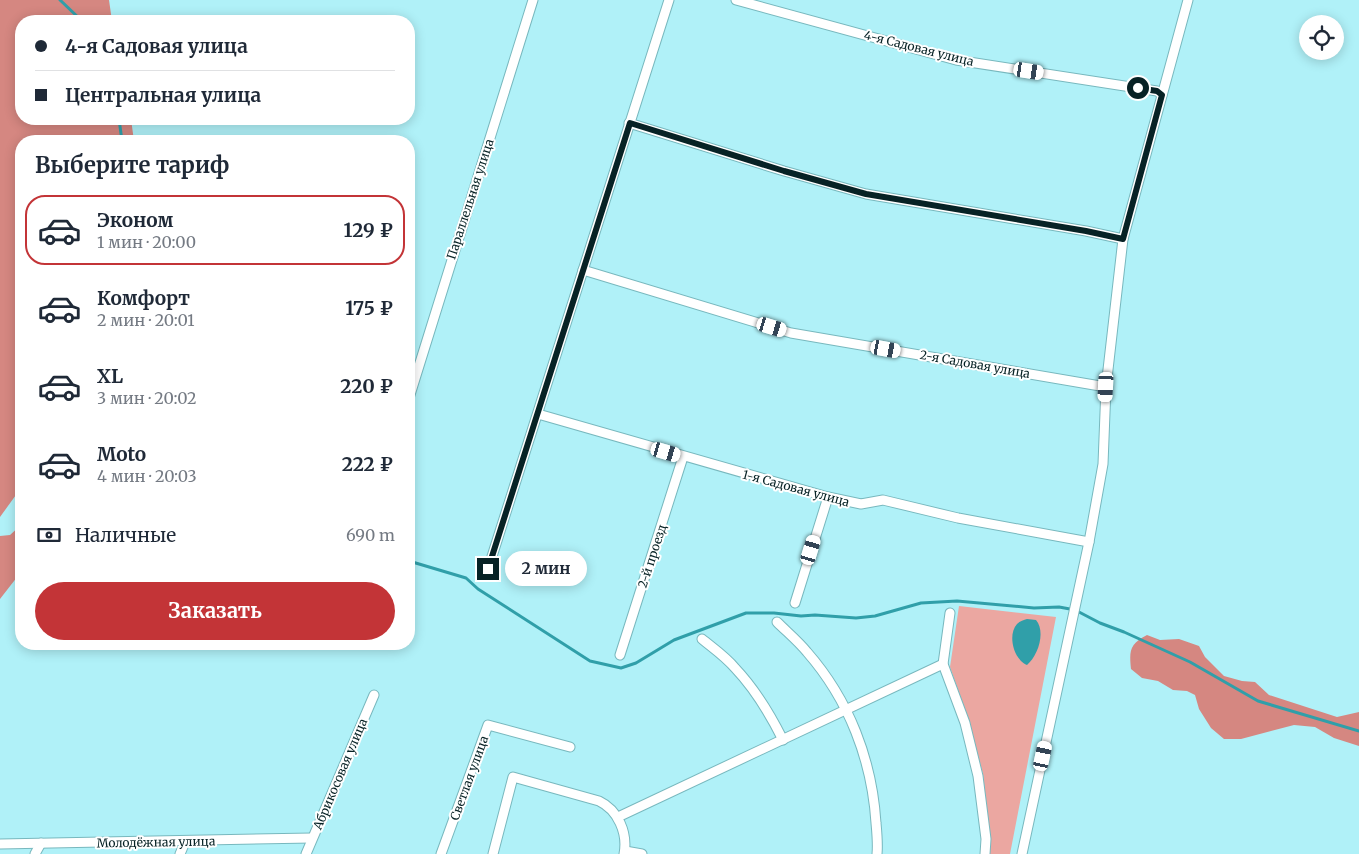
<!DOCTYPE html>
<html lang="ru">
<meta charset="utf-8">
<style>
:root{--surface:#fff;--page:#f6f6f7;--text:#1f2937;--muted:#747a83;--line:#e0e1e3;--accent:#c33437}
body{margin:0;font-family:Merriweather,serif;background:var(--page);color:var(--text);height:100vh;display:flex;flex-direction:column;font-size:19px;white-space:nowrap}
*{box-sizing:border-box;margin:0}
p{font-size:16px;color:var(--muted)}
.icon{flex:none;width:28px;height:28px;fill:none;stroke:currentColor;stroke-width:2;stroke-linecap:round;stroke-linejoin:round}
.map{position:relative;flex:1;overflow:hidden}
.side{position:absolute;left:15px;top:135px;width:400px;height:515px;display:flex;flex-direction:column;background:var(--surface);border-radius:20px;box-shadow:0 2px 12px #0003}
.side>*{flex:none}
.banner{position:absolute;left:15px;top:15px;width:400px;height:110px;border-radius:20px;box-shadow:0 2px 12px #0003;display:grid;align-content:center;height:110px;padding:0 20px;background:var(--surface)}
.tools{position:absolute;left:1299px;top:15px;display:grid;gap:10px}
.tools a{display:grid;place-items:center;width:45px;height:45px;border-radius:50%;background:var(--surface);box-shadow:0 2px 12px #0003;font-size:25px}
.end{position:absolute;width:22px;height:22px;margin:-11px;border:6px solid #072225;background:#fff;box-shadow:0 0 0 2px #fff}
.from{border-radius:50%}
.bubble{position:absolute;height:35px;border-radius:18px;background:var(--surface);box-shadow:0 2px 12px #0003;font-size:16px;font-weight:700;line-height:35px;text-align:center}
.car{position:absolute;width:15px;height:30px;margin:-15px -8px;border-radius:6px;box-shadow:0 0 4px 1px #0007;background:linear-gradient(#fff 24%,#345 0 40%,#fff 0 76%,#345 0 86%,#fff 0)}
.banner b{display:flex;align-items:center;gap:18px;height:48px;font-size:19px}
.banner b+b{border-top:1px solid var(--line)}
.banner i{width:12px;height:12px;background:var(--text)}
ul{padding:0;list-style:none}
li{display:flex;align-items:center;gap:15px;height:70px;margin:0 10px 8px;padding:0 10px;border:2px solid transparent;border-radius:20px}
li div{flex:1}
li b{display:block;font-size:19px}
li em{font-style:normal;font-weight:700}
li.current{border-color:var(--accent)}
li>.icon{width:45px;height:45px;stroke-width:1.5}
h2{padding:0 20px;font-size:22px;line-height:60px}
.pay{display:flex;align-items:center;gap:12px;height:55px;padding:0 20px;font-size:19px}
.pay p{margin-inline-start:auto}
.button{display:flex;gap:10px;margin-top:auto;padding:10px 20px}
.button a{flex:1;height:58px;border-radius:30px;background:var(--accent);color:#fff;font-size:20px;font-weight:700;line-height:58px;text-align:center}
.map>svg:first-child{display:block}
</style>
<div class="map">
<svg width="1359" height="854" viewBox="0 0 1359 854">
<rect width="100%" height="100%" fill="#b0f1f8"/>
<path fill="#eba7a1" d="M959,606L1056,617L1010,854H990V838L983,774L967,715L950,667Z"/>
<g fill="#d58781">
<path d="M0,0H109L112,21H21V119H131L134,141H21V488L0,517Z"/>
<path d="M21,525V572L0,599V536L10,535Z"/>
<path d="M1147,635L1160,640L1179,639L1199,646L1205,657L1224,676L1242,681L1255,682L1269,695L1337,717L1359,712V746L1334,738L1315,727L1294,725L1241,739H1224L1211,728L1199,709L1195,695L1187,691L1173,690L1158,681L1142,678L1131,669C1129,650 1130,644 1147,635Z"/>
</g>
<path fill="#309fa9" d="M1027,619L1036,620C1046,632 1038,656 1027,665C1014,660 1007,635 1017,624C1020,621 1024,620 1027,619Z"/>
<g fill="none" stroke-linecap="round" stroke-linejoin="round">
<g stroke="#309fa9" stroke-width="3">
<path d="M60,0L82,21"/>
<path d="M119,119L122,141"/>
<path d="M409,561L466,578L478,589L590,661L621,668L636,663L674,640L746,613H774L801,616L815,615L856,618L875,616L921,603L957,601L1034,608L1059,607L1070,609"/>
<path d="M1079,612L1100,623L1124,632L1190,662L1258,701L1359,731"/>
</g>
<g stroke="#78b8be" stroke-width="11">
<g id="street">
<path d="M736,0L956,60L1157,91L1162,95"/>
<path d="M629,123L784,171L866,194L1086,231L1123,239"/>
<path d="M583,270L791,333L1106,387"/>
<path d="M409,398L533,0"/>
<path d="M538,414L828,497L861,504L883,500L958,518L1089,542"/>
<path d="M488,569L669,0"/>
<path d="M795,603L828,497"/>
<path d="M950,613L943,664L965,723L978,776L986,839L985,854"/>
<path d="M777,622C787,632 798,641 807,652C849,700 872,760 876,823C877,834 878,844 877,854"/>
<path d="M702,639C713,648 726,657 735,668C755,689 770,714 783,740"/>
<path d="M620,655L683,457"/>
<path d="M618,817L943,664"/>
<path d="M0,844L312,838"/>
<path d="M625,851L642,854"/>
<path d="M35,854L41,843"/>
<path d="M180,854L185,842"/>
<path d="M306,854L374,695"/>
<path d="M441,854L488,725L570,747"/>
<path d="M493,854L513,777L599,801C618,810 628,833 624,854"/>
<path d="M1022,854L1089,542L1103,464L1106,387L1123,239L1188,0"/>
</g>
</g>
<use href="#street" stroke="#fff" stroke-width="9"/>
</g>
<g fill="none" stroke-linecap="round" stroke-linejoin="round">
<path stroke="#072225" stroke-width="6" d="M488,569L630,123L784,171L866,194L1086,231L1123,239L1162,95L1157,91L1138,88"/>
</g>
<g text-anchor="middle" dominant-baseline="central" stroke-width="4" stroke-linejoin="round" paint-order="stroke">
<g font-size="12" fill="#072225" stroke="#fff">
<text transform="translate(919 48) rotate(14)">4-я Садовая улица</text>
<text transform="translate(470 199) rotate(-72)">Параллельная улица</text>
<text transform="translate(975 364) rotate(10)">2-я Садовая улица</text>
<text transform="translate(796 488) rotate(15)">1-я Садовая улица</text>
<text transform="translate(652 556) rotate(-72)">2-й проезд</text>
<text transform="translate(340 774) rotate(-67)">Абрикосовая улица</text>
<text transform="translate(469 778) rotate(-70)">Светлая улица</text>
<text transform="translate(156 842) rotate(-1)">Молодёжная улица</text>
</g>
</g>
</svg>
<div class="tools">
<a><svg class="icon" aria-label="locate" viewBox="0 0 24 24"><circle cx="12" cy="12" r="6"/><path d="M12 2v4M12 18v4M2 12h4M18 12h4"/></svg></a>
</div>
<i class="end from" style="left:1138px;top:88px"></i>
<i class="end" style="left:488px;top:569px"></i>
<div class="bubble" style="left:505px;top:551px;width:82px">2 мин</div>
<i class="car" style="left:1029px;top:71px;rotate:99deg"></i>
<i class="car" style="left:772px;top:327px;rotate:107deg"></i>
<i class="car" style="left:886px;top:349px;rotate:100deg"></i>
<i class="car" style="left:1106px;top:387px;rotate:183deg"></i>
<i class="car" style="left:666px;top:452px;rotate:106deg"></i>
<i class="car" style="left:811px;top:550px;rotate:17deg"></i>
<i class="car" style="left:1043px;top:756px;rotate:12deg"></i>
<div class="banner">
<b><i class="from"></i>4-я Садовая улица</b>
<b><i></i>Центральная улица</b>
</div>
<section class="side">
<h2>Выберите тариф</h2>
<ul>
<li class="current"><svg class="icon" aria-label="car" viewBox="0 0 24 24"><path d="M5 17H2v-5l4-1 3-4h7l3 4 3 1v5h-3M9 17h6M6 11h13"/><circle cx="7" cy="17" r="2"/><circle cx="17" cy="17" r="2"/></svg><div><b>Эконом</b><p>1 мин · 20:00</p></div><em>129 ₽</em></li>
<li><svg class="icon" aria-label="car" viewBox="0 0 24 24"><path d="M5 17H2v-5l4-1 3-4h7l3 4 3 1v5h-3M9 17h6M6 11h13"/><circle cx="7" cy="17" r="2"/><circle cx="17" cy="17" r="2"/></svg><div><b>Комфорт</b><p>2 мин · 20:01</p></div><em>175 ₽</em></li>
<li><svg class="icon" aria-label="car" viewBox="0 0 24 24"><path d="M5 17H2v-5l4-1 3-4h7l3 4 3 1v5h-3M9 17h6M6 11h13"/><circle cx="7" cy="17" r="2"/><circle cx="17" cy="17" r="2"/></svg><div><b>XL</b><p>3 мин · 20:02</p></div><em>220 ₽</em></li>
<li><svg class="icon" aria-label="car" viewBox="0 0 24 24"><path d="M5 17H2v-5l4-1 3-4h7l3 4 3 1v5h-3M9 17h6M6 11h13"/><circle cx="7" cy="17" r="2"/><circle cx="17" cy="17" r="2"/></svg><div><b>Moto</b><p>4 мин · 20:03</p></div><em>222 ₽</em></li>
</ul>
<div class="pay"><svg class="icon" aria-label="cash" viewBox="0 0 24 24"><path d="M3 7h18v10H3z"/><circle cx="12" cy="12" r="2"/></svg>Наличные<p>690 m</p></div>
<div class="button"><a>Заказать</a></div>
</section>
</div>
